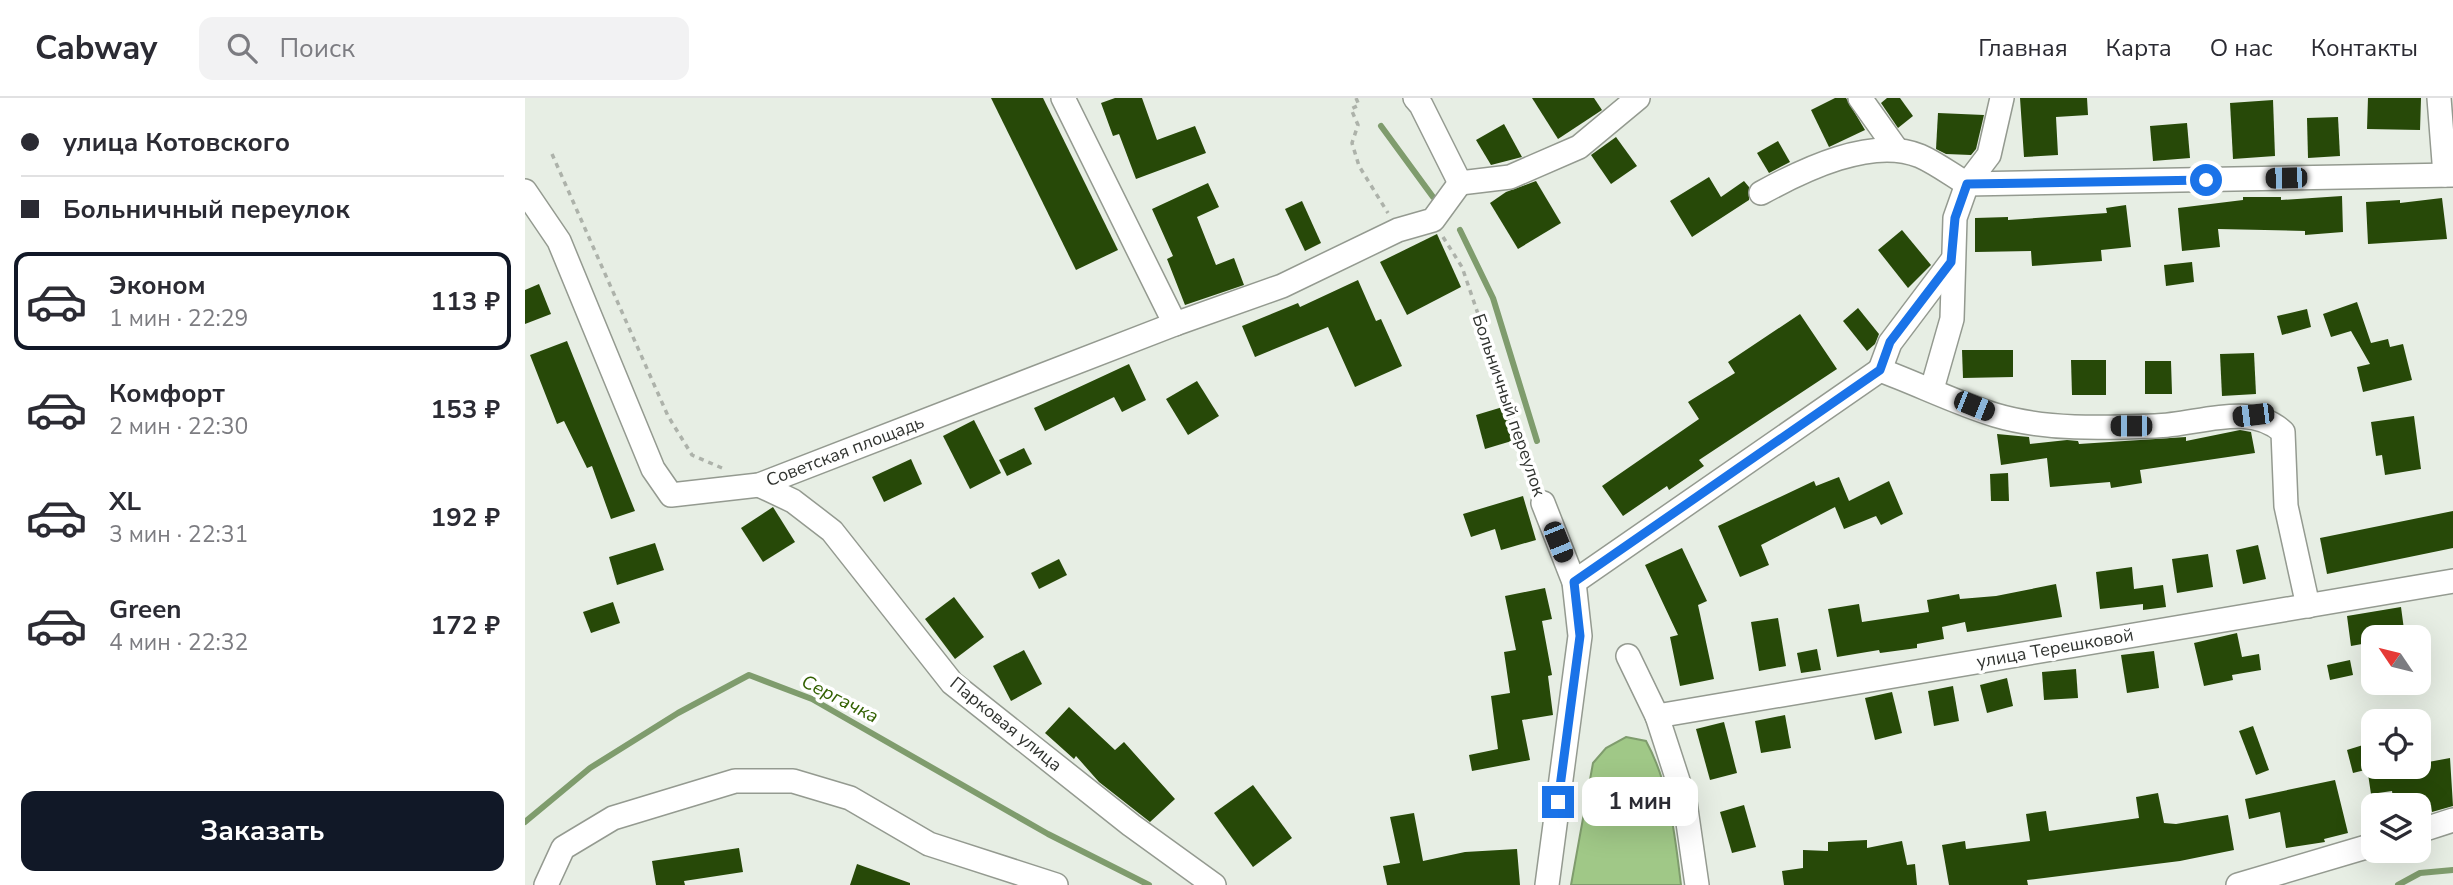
<!DOCTYPE html>
<html lang="ru">
<meta charset="utf-8">
<style>
:root{--surface:#fff;--page:#f2f2f3;--text:#2b2b33;--muted:#7c7c81;--line:#e1e1e2;--accent:#111827}
body{margin:0;font-family:"Nunito Sans",sans-serif;background:var(--page);color:var(--text);height:100vh;display:flex;flex-direction:column;font-size:26px;white-space:nowrap}
*{box-sizing:border-box;margin:0}
p{font-size:23px;color:var(--muted)}
.icon{flex:none;width:38px;height:38px;fill:none;stroke:currentColor;stroke-width:2;stroke-linecap:round;stroke-linejoin:round}
.map{position:relative;flex:1;overflow:hidden}
.panel{display:flex;flex-direction:column;background:var(--surface);width:525px}
.panel>*{flex:none}
.guide{display:grid;align-content:center;height:154px;padding:0 21px;background:var(--surface)}
.needle{width:46px;rotate:305deg}
.tools{position:absolute;left:1836px;top:527px;display:grid;gap:14px}
.tools a{display:grid;place-items:center;width:70px;height:70px;border-radius:14px;background:var(--surface);box-shadow:0 7px 28px #0002;font-size:35px}
.end{position:absolute;width:32px;height:32px;margin:-16px;border:9px solid #1a73e8;background:#fff;box-shadow:0 0 0 4px #fff}
.from{border-radius:50%}
.bubble{position:absolute;height:49px;border-radius:14px;background:var(--surface);box-shadow:0 7px 28px #0002;font-size:23px;font-weight:700;line-height:49px;text-align:center}
.car{position:absolute;width:21px;height:42px;margin:-21px -10px;border-radius:9px;box-shadow:0 0 5px 2px #0007;background:linear-gradient(#222 24%,#8ab4d8 0 40%,#222 0 76%,#8ab4d8 0 86%,#222 0)}
.guide b{display:flex;align-items:center;gap:24px;height:66px;font-size:26px}
.guide b+b{border-top:2px solid var(--line)}
.guide i{width:18px;height:18px;background:var(--text)}
ul{padding:0;list-style:none}
li{display:flex;align-items:center;gap:21px;height:98px;margin:0 14px 10px;padding:0 7px;border:4px solid transparent;border-radius:14px}
li div{flex:1}
li b{display:block;font-size:26px}
li em{font-style:normal;font-weight:700}
li.on{border-color:var(--accent)}
li>.icon{width:63px;height:63px;stroke-width:1.5}
.button{display:flex;gap:14px;margin-top:auto;padding:14px 21px}
.button a{flex:1;height:80px;border-radius:14px;background:var(--accent);color:#fff;font-size:28px;font-weight:700;line-height:80px;text-align:center}
header{display:flex;align-items:center;gap:42px;box-sizing:border-box;height:98px;padding:0 35px;background:var(--surface);border-bottom:2px solid var(--line)}
header strong{font-size:33px}
nav{display:flex;gap:38px;margin-inline-start:auto;font-size:24px}
.search{width:490px;height:63px;background:var(--page);display:flex;align-items:center;gap:18px;box-sizing:border-box;padding:0 24px;border-radius:14px;color:var(--muted);font-size:26px}
main{display:flex;flex:1;min-height:0}
.map>svg:first-child{display:block}
</style>
<header>
<strong>Cabway</strong>
<div class="search"><svg class="icon" aria-label="search" viewBox="0 0 24 24"><circle cx="10" cy="10" r="6"/><path d="M15 15l6 6"/></svg>Поиск</div>
<nav><a>Главная</a><a>Карта</a><a>О нас</a><a>Контакты</a></nav>
</header>
<main>
<section class="panel">
<div class="guide">
<b><i class="from"></i>улица Котовского</b>
<b><i></i>Больничный переулок</b>
</div>
<ul>
<li class="on"><svg class="icon" aria-label="car" viewBox="0 0 24 24"><path d="M5 17H2v-5l4-1 3-4h7l3 4 3 1v5h-3M9 17h6M6 11h13"/><circle cx="7" cy="17" r="2"/><circle cx="17" cy="17" r="2"/></svg><div><b>Эконом</b><p>1 мин · 22:29</p></div><em>113 ₽</em></li>
<li><svg class="icon" aria-label="car" viewBox="0 0 24 24"><path d="M5 17H2v-5l4-1 3-4h7l3 4 3 1v5h-3M9 17h6M6 11h13"/><circle cx="7" cy="17" r="2"/><circle cx="17" cy="17" r="2"/></svg><div><b>Комфорт</b><p>2 мин · 22:30</p></div><em>153 ₽</em></li>
<li><svg class="icon" aria-label="car" viewBox="0 0 24 24"><path d="M5 17H2v-5l4-1 3-4h7l3 4 3 1v5h-3M9 17h6M6 11h13"/><circle cx="7" cy="17" r="2"/><circle cx="17" cy="17" r="2"/></svg><div><b>XL</b><p>3 мин · 22:31</p></div><em>192 ₽</em></li>
<li><svg class="icon" aria-label="car" viewBox="0 0 24 24"><path d="M5 17H2v-5l4-1 3-4h7l3 4 3 1v5h-3M9 17h6M6 11h13"/><circle cx="7" cy="17" r="2"/><circle cx="17" cy="17" r="2"/></svg><div><b>Green</b><p>4 мин · 22:32</p></div><em>172 ₽</em></li>
</ul>
<div class="button"><a>Заказать</a></div>
</section>
<div class="map">
<svg width="1928" height="787" viewBox="0 0 1928 787">
<rect width="100%" height="100%" fill="#e7eee4"/>
<path fill="#a0c887" stroke="#7f9c6d" stroke-width="2" d="M1101,639L1121,643C1145,687 1150,738 1156,787H1046L1068,665L1081,650Z"/>
<g fill="none" stroke-linecap="round" stroke-linejoin="round">
<g stroke="#7f9c6d" stroke-width="6">
<path d="M856,28L908,99"/>
<path d="M935,132L968,200L1012,343"/>
<path d="M0,724L65,670L153,615L224,577L287,601L523,736L624,787"/>
<path d="M1873,787L1895,775L1928,772"/>
</g>
</g>
<g fill="#274908">
<path d="M466,0H518L593,152L551,172Z"/>
<path d="M590,0H617L632,42L670,28L681,55L611,81L594,36L588,38L576,5Z"/>
<path d="M1007,0H1069L1077,12L1033,41Z"/>
<path d="M1310,0H1321L1340,32L1304,49L1286,12Z"/>
<path d="M1362,0H1375L1388,18L1373,30L1356,5Z"/>
<path d="M1495,0H1562L1563,17L1531,19L1533,57L1499,59Z"/>
<path d="M1843,0H1896L1895,32L1842,31Z"/>
<path d="M1748,2L1750,58L1708,61L1705,5Z"/>
<path d="M1413,15L1459,17L1451,51L1446,57L1421,56L1411,51Z"/>
<path d="M1813,19L1815,58L1783,60L1782,20Z"/>
<path d="M1662,25L1665,60L1628,63L1625,28Z"/>
<path d="M979,26L997,59L966,67L951,42Z"/>
<path d="M1091,39L1112,68L1086,86L1066,57Z"/>
<path d="M1253,43L1265,64L1244,75L1232,55Z"/>
<path d="M1184,79L1196,99L1219,83L1224,89V102L1167,139L1145,103Z"/>
<path d="M1011,83L1036,125L993,151L965,105L981,94Z"/>
<path d="M683,85L694,109L672,119L691,167L709,160L719,187L660,207L642,161L648,158L627,111Z"/>
<path d="M1817,98L1818,134L1780,137V133L1693,131L1695,149L1657,153L1653,110L1718,102V99H1756V102Z"/>
<path d="M1917,100L1922,141L1843,146L1841,104L1875,102V105Z"/>
<path d="M777,103L796,145L780,153L760,111Z"/>
<path d="M1601,107L1606,149L1576,152L1577,163L1507,168L1506,153L1450,154V120L1483,119V122L1582,115L1581,110Z"/>
<path d="M1377,132L1406,167L1383,190L1353,152Z"/>
<path d="M912,136L936,189L882,217L855,164Z"/>
<path d="M1667,164L1669,184L1641,188L1639,167Z"/>
<path d="M833,182L851,223L856,221L877,268L830,289L803,229L730,259L717,228L773,205L775,209Z"/>
<path d="M14,186L26,216L0,226V192Z"/>
<path d="M1832,204L1846,245L1863,241L1865,249L1878,246L1887,282L1838,294L1832,269L1845,266L1826,233L1806,239L1798,216Z"/>
<path d="M1333,210L1354,236L1350,246L1342,253L1318,223Z"/>
<path d="M1782,211L1786,229L1757,237L1752,218Z"/>
<path d="M1275,216L1312,271L1174,362L1179,368L1144,392L1142,388L1098,418L1077,388L1174,321L1163,304L1210,275L1203,264Z"/>
<path d="M42,243L110,413L86,421L67,368L62,370L39,323L32,326L5,257Z"/>
<path d="M1437,252H1488V279L1438,280Z"/>
<path d="M1729,255L1731,296L1697,298L1695,256Z"/>
<path d="M1546,262H1581V297H1547Z"/>
<path d="M1620,263H1646L1647,296H1620Z"/>
<path d="M604,266L621,302L597,314L589,299L520,333L509,310Z"/>
<path d="M672,283L694,318L663,337L641,301Z"/>
<path d="M981,308L990,342L960,351L951,317Z"/>
<path d="M1889,318L1896,371L1860,377L1857,357L1851,358L1846,324Z"/>
<path d="M449,322L476,375L445,391L418,338Z"/>
<path d="M1715,332L1726,334L1730,355L1615,372L1617,385L1586,390L1585,384L1525,389L1522,360L1476,367L1472,336L1504,339L1505,346L1542,342L1553,343L1554,346L1661,339V343Z"/>
<path d="M499,350L507,366L482,378L474,362Z"/>
<path d="M386,361L397,386L359,404L347,379Z"/>
<path d="M1483,375L1484,403H1466L1465,376Z"/>
<path d="M1314,379L1324,403L1364,383L1378,416L1356,427L1351,418L1319,431L1310,409L1236,447L1244,467L1215,479L1193,428L1289,383L1291,388Z"/>
<path d="M998,398L1011,442L976,452L970,431L946,439L938,416Z"/>
<path d="M248,409L270,444L238,464L216,430Z"/>
<path d="M1928,413V450L1802,476L1795,440Z"/>
<path d="M130,445L139,472L92,487L84,459Z"/>
<path d="M1733,447L1741,481L1718,486L1711,452Z"/>
<path d="M1157,450L1182,503L1173,507L1189,581L1155,588L1145,539L1153,537L1120,467Z"/>
<path d="M1683,456L1688,489L1652,495L1647,461Z"/>
<path d="M534,461L542,477L514,491L506,475Z"/>
<path d="M1607,469L1609,491L1638,487L1641,509L1618,512V506L1575,511L1571,474Z"/>
<path d="M1531,486L1537,519L1442,534L1440,524L1417,529L1419,541L1392,546V550L1355,555L1354,552L1312,559L1303,511L1334,506L1337,524L1404,514L1402,502L1434,496L1435,501L1471,498Z"/>
<path d="M1020,490L1027,521L1017,523L1027,577L1023,578L1028,617L997,622L1005,662L947,673L944,657L973,651L966,598L985,595L979,554L991,552L980,498Z"/>
<path d="M429,499L459,539L430,561L400,521Z"/>
<path d="M88,504L95,525L66,535L58,514Z"/>
<path d="M1876,509L1880,539H1848V544L1826,548L1822,518Z"/>
<path d="M1253,520L1261,568L1234,573L1226,524Z"/>
<path d="M1712,535L1717,559L1734,556L1736,572L1707,577L1708,582L1679,588L1669,545Z"/>
<path d="M1292,551L1296,572L1276,575L1272,555Z"/>
<path d="M499,552L517,586L486,603L468,568Z"/>
<path d="M1629,553L1634,590L1602,595L1596,557Z"/>
<path d="M1825,562L1828,577L1805,582L1802,567Z"/>
<path d="M1551,571L1553,600L1519,602L1517,574Z"/>
<path d="M1482,580L1488,608L1462,615L1455,587Z"/>
<path d="M1428,588L1434,623L1409,628L1403,593Z"/>
<path d="M1367,594L1377,635L1350,642L1340,600Z"/>
<path d="M544,609L590,652L599,644L650,701L625,724L574,684L551,658L549,661L520,635Z"/>
<path d="M1260,617L1266,650L1236,655L1230,623Z"/>
<path d="M1199,624L1212,675L1185,682L1171,631Z"/>
<path d="M1728,628L1744,672L1731,677L1714,633Z"/>
<path d="M1838,647L1844,671L1828,675L1822,652Z"/>
<path d="M1925,660L1928,708L1907,714L1906,707H1869L1867,693L1846,696L1843,676L1899,668L1898,665Z"/>
<path d="M1810,682L1823,735L1799,741L1800,744L1761,750L1755,714L1724,721L1720,701Z"/>
<path d="M728,687L767,740L728,769L689,715Z"/>
<path d="M1633,695L1639,725L1651,726L1703,717L1709,752L1655,763L1502,782L1503,787H1424L1417,747L1440,743L1441,751L1505,743L1501,716L1521,713L1524,733L1614,720L1611,699Z"/>
<path d="M1219,707L1231,749L1207,755L1195,714Z"/>
<path d="M889,715L898,763L940,754L992,751L995,787H862L858,768L875,765L865,719Z"/>
<path d="M1342,742V750L1377,743L1382,767L1390,766L1392,787H1259L1257,773L1278,770V752L1303,753V744Z"/>
<path d="M214,750L218,774L159,783L160,787H131L127,763Z"/>
<path d="M332,766L385,785V787H325Z"/>
</g>
<g fill="none" stroke-linecap="round" stroke-linejoin="round">
<g stroke="#949a90" stroke-width="26">
<g id="minor">
<path d="M538,0L650,226L757,188L873,132L908,122L935,85"/>
<path d="M890,0L896,7L935,85"/>
<path d="M1335,0L1372,52"/>
<path d="M1914,0L1920,77"/>
<path d="M935,85L985,79L1054,49L1113,0"/>
<path d="M1442,86L1928,77"/>
<path d="M0,93L34,143L128,371L146,397L234,387L650,226"/>
<path d="M1236,95C1278,72 1347,38 1395,58C1411,65 1427,77 1442,86"/>
<path d="M1355,272L1365,245L1426,164"/>
<path d="M1407,291L1427,221L1430,120L1442,86L1464,57L1477,0"/>
<path d="M234,387L268,403L307,433L427,585L606,727L689,787"/>
<path d="M1018,405L1049,484L1055,538L1022,787"/>
<path d="M1049,484L1355,272C1393,286 1431,305 1470,317C1520,332 1578,330 1630,328C1673,327 1724,303 1758,334L1761,408L1783,508"/>
<path d="M1103,558L1132,618L1160,704L1172,787"/>
<path d="M1132,618L1928,483"/>
<path d="M1894,733L1928,722"/>
<path d="M21,787L38,750L88,720L210,683H268L325,700L404,746L531,787"/>
<path d="M1713,787L1848,747"/>
</g>
</g>
<g stroke="#adb2aa" stroke-width="3.5" stroke-dasharray="5 5" stroke-linecap="butt">
<path d="M831,0L834,7L826,11L833,27L827,45L834,68L863,115"/>
<path d="M27,56L143,318L167,357L197,370"/>
<path d="M918,139L937,169L1011,386"/>
</g>
<use href="#minor" stroke="#fff" stroke-width="23"/>
</g>
<g fill="none" stroke-linecap="round" stroke-linejoin="round">
<path stroke="#1a73e8" stroke-width="9" d="M1033,704L1055,538L1049,484L1355,272L1365,244L1426,164L1430,120L1442,86L1681,82"/>
</g>
<g text-anchor="middle" dominant-baseline="central" stroke-width="7" stroke-linejoin="round" paint-order="stroke">
<g font-size="18" fill="#313430" stroke="#fff">
<text transform="translate(984 307) rotate(71)">Больничный переулок</text>
<text transform="translate(320 353) rotate(-21)">Советская площадь</text>
<text transform="translate(1530 550) rotate(-10)">улица Терешковой</text>
<text transform="translate(481 626) rotate(39)">Парковая улица</text>
</g>
<g font-size="19" font-style="italic" fill="#326000" stroke="#fff">
<text transform="translate(315 601) rotate(27)">Сергачка</text>
</g>
</g>
</svg>
<div class="tools">
<a><svg class="needle" viewBox="-14 -14 28 28"><path d="M0-13l5 13h-10z" fill="#e53935"/><path d="M0 13l5-13h-10z" fill="#7c7c81"/></svg></a>
<a><svg class="icon" aria-label="locate" viewBox="0 0 24 24"><circle cx="12" cy="12" r="6"/><path d="M12 2v4M12 18v4M2 12h4M18 12h4"/></svg></a>
<a><svg class="icon" aria-label="layers" viewBox="0 0 24 24"><path d="M12 4l9 5-9 5-9-5zM3 14l9 5 9-5"/></svg></a>
</div>
<i class="end from" style="left:1681px;top:82px"></i>
<i class="end" style="left:1033px;top:704px"></i>
<div class="bubble" style="left:1057px;top:679px;width:116px">1 мин</div>
<i class="car" style="left:1761px;top:80px;rotate:269deg"></i>
<i class="car" style="left:1449px;top:308px;rotate:112deg"></i>
<i class="car" style="left:1728px;top:317px;rotate:263deg"></i>
<i class="car" style="left:1606px;top:328px;rotate:270deg"></i>
<i class="car" style="left:1033px;top:444px;rotate:158deg"></i>
</div>
</main>
